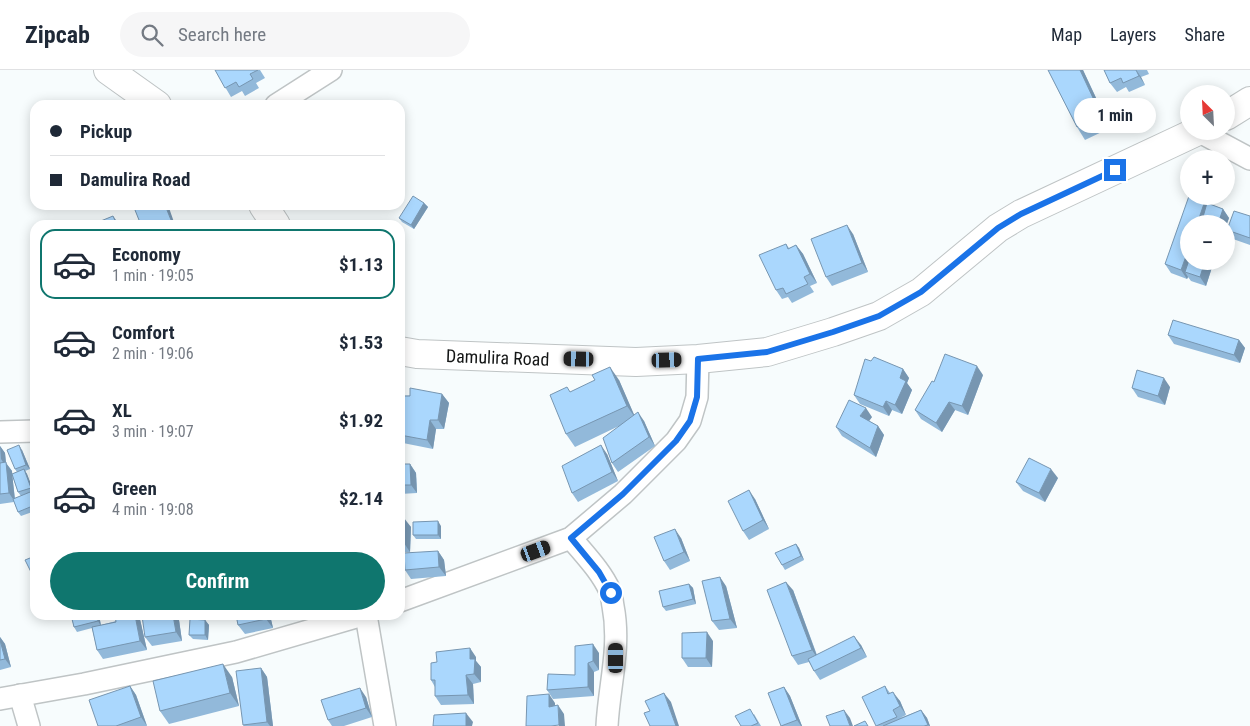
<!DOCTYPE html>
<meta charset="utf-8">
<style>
:root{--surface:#fff;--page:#f6f6f7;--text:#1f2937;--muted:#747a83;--line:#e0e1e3;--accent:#0f766e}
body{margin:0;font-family:"Roboto Condensed",sans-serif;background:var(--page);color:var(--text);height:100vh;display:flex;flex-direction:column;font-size:19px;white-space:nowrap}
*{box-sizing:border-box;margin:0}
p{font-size:16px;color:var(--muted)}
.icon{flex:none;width:28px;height:28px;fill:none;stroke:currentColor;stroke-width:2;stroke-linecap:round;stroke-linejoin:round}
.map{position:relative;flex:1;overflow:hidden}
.panel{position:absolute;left:30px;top:150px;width:375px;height:400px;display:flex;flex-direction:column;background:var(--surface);border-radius:15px;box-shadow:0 2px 12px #0003}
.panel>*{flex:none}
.hud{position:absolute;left:30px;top:30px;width:375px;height:110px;border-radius:15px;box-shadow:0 2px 12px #0003;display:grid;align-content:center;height:110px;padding:0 20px;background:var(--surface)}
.needle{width:32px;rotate:336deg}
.buttons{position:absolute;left:1180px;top:15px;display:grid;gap:10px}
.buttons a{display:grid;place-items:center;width:55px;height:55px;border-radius:50%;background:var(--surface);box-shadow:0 2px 12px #0003;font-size:25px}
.end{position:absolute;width:22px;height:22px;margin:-11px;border:6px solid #1a73e8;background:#fff;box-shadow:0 0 0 2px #fff}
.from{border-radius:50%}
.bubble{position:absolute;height:35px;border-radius:18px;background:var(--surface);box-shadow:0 2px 12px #0003;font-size:16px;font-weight:700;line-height:35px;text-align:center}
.car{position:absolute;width:15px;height:30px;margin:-15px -8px;border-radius:6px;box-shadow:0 0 4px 1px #0007;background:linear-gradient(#222 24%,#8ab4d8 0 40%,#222 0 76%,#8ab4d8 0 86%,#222 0)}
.hud b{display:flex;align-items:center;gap:18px;height:48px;font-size:19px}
.hud b+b{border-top:1px solid var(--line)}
.hud i{width:12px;height:12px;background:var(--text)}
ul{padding:9px 0 0;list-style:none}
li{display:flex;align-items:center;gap:15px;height:70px;margin:0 10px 8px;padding:0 10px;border:2px solid transparent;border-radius:15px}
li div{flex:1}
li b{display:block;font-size:19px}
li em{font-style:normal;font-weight:700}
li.on{border-color:var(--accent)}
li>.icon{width:45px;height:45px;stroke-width:1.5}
.action{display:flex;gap:10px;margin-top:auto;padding:10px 20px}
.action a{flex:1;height:58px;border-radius:30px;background:var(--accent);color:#fff;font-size:20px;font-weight:700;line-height:58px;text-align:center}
header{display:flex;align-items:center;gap:30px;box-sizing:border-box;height:70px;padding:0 25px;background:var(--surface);border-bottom:1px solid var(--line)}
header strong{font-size:24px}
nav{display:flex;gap:28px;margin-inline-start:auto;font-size:18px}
.search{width:350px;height:45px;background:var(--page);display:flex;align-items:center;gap:12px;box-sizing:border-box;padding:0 18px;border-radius:28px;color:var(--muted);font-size:19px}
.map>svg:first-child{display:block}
</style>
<header>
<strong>Zipcab</strong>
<div class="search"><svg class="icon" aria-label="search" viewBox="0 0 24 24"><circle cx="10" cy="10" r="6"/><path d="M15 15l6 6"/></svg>Search here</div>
<nav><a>Map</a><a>Layers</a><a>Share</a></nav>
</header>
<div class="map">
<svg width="1250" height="656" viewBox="0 0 1250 656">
<rect width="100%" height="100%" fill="#f7fcfd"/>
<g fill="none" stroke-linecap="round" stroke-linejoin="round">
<g stroke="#bfc4c5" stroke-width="24">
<g id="minor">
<path d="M276,35L331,0"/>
<path d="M1198,61L1250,89"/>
<path d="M0,362L35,361"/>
<path d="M571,468C585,485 601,501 610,521C612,526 612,531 613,536C621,577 609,616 607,656"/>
<path d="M400,531L571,468L623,424L676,371L690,351L697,327L698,289"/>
<path d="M366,545L385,656"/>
<path d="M20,625L29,656"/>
<path d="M0,629L84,614L236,582L363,545"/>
</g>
</g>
<g stroke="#bfc4c5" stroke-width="30">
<g id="tertiary">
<path d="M108,0L157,35"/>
<path d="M1226,46L1250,31"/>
<path d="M263,135L276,155"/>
<path id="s1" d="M400,281L417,284L636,292L698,289L767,282L833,262L879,246L921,222L998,158L1021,144L1198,61"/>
</g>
</g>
<use href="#minor" stroke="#fff" stroke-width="21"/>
<use href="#tertiary" stroke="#fff" stroke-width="28"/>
</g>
<g fill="#92b9da" fill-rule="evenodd">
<path d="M215,0H260L265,8L256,13L259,18L245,26L242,21L231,27Z"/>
<path d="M1048,0H1083L1110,58L1085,70L1077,57Z"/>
<path d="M1104,0H1147L1149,4L1141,7L1145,15L1129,22L1126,17L1117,22L1110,13Z"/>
<path d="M1206,128L1210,134L1223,139L1229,148L1226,156V154L1189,191H1214L1206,216L1191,211L1188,207L1187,209L1171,203L1165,194Z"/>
<path d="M424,133L428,137L414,159L402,152L399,148Z"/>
<path d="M1250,146V175L1233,169L1227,160Z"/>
<path d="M853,164L868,202L832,216L826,207Z"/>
<path d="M786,174L789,178L796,175L803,184L817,213L810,216L814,222L792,233L788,227L782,229L776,220Z"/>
<path d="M1168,265L1239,270L1245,278L1240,293L1174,274Z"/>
<path d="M871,291L903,299L909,308L907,313L912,320L902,344L892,340L889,346L860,334L854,325Z"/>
<path d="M983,305L968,345L955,340L942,362L921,349L915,340L934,312Z"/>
<path d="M619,310L634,345L644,351L655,376L618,402L612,393L619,356L575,377L566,364L570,322Z"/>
<path d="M1170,317L1165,335L1138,327L1132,318Z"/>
<path d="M442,324L449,333L444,359H436L433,379L403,373L400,368V355L401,351L400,349V326Z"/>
<path d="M872,347L869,351L878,356L884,365L876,387L842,366L836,357Z"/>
<path d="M0,376L5,383L6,393L12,401V404L17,402L15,399L22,380L30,399L25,401L27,404L33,421L35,420V441L21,446L18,442L14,432L0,434ZM12,405L18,422L21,426L15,428Z"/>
<path d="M607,384L618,411L578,432L572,423Z"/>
<path d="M400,394H410L416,403L417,423L400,424Z"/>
<path d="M1058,408L1045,432L1023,421L1016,412Z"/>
<path d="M755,429L769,459L749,470L743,461Z"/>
<path d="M400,448L411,457L410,482H400Z"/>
<path d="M441,456V469H416L413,465Z"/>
<path d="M681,468L690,491L670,500L664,491Z"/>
<path d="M796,474L799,478L804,490L785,500L782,495Z"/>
<path d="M438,481L444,490L446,506L411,509L405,500Z"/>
<path d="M689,514L693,518L696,534L666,541L663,537Z"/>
<path d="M726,516L737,558L719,560L712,551Z"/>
<path d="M793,520L817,585L861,575L867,587L820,610L814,601L809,592L798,595L792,586Z"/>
<path d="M50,545H58L52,548Z"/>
<path d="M71,545H99L101,555L139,545L147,580L103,589L97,580L92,558L77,562L74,557Z"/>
<path d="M147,545H175L179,550L182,571L152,576L145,567Z"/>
<path d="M233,545H270L273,558L245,564L238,555L236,546H234Z"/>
<path d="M205,550L209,555L208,570L193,569L189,565Z"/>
<path d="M0,567L5,574L11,597L0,600Z"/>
<path d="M713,571L712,597H688L682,588Z"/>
<path d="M575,576L599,583V600L594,602V626L553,629L547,620L575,605Z"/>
<path d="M476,587V591L481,597V612L473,614L474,634L441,635L435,626V617L431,610Z"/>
<path d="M261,598L267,607L273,656H244L243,655Z"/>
<path d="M232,607L239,636L169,654L160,641Z"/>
<path d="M130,616L136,625L147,656H98Z"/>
<path d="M885,616L890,623L900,631L906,645L900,648L921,640L927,648L930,656H876Z"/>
<path d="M784,617L790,626L802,656H781Z"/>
<path d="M366,627L372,647L344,656H332L328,650Z"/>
<path d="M754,644L761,656H741Z"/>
</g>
<g fill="#7796b1">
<path d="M1080,0H1083L1110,58L1101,45Z"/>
<path d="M1136,0L1141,7L1145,15L1139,6Z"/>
<path d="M1206,128L1212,137L1206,154H1197Z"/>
<path d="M424,133L428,137L414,159L411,155Z"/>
<path d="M165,135H168L175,155H173Z"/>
<path d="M1223,139L1229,148L1226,156V154H1218Z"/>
<path d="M113,146L119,154V155H117Z"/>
<path d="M847,155L853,164L868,202L862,193Z"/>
<path d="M796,175L803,184L817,213L810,204Z"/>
<path d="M1189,178V191L1185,202L1188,207L1187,209L1181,200Z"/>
<path d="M1205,191H1214L1206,216L1200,207Z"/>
<path d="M1239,270L1245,278L1240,293L1234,285Z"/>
<path d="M977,296L983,305L968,345L962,336Z"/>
<path d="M610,297L619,310L636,349L627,336Z"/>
<path d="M903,299L909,308L907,313L912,320L902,344L895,335L900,308Z"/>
<path d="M1164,308L1170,317L1165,335L1158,326Z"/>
<path d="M442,324L449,333L444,359L438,350Z"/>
<path d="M886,331L892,340L889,346L883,337Z"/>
<path d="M949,332L955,340L942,362L936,353Z"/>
<path d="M866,338L872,347L866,355L860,346Z"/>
<path d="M638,342L644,351L655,376L649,367Z"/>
<path d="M430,350L436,359L433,379L427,370Z"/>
<path d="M878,356L884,365L876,387L870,378Z"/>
<path d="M19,375L22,380L30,399L26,395Z"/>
<path d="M601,375L607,384L618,411L612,402Z"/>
<path d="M0,376L5,383L6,393L12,401L15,432L9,423L6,397L1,389Z"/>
<path d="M410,394L416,403L417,423L411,415Z"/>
<path d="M24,399L27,404L34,422L31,418Z"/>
<path d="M1051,399L1058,408L1045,432L1039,423Z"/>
<path d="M749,420L755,429L769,459L763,450Z"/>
<path d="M404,448L411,457L410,482L404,473Z"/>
<path d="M438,451L441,456V469L438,465Z"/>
<path d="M675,459L681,468L690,491L684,482Z"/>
<path d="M796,474L799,478L804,490L801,486Z"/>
<path d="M438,481L444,490L446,506L439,497Z"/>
<path d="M720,507L726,516L737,558L730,549Z"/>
<path d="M786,512L793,520L818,589L812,580Z"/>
<path d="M689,514L693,518L696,534L693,529Z"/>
<path d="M97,545H99L101,556L98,551Z"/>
<path d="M135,545H139L147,580L140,571Z"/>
<path d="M173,545H175L179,550L182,571L176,562Z"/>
<path d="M266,545H270L273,558L266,549Z"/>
<path d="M205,550L209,555L208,570L205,565Z"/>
<path d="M707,562L713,571L712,597L706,588Z"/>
<path d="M854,566L861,575L867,587L861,578Z"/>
<path d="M0,567L5,574L11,597L5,589L0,570Z"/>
<path d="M593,574L599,583V600L593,591Z"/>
<path d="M470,578L476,587V591L481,597V612L474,604L470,589Z"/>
<path d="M588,593L594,602V626L588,617Z"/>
<path d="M223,594L232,607L239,636L230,623Z"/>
<path d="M261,598L267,607L273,656H270L267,652Z"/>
<path d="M466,605L473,614L474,634L468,625Z"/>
<path d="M130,616L136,625L147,656L141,647Z"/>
<path d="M784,617L790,626L802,656H801L797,650Z"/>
<path d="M360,618L366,627L372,647L366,638Z"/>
<path d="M893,622L900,631L906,645L900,636Z"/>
<path d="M664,623L671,632L679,656H676Z"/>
<path d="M549,624L555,633V646L549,637Z"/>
<path d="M558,635L564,644L565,656H559V655Z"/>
<path d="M844,640L850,648L853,656H850Z"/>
<path d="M921,640L927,648L930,656H929L928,655Z"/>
<path d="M466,643L473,652L472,656H466Z"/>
</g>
<g fill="#aad7fd" stroke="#7796b1">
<path d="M215,0H258L250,4L253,9L239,17L236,12L225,18Z"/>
<path d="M1048,0H1080L1101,45L1077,57Z"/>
<path d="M1104,0H1136L1139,6L1123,13L1121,8L1110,13Z"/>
<path d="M413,126L424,133L411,155L399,148Z"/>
<path d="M1189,126H1201L1206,128L1197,154H1189V178L1181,200L1165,194Z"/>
<path d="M1207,133L1223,139L1218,154H1201Z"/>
<path d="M133,135H165L173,155H141Z"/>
<path d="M1234,141L1250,146V168L1227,160Z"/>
<path d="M113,146L117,155H91Z"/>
<path d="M847,155L862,193L826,207L811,169Z"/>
<path d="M786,174L788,179L796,175L810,204L804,207L808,214L786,224L783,218L776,220L759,185Z"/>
<path d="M1189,190V191H1205L1200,207L1185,202Z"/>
<path d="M1173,250L1239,270L1234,285L1168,265Z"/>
<path d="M945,284L977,296L962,336L949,332L936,353L915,340L932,311L934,312Z"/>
<path d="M874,287L903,299L900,308L906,311L895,335L886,331L883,337L854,325L865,289L871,291Z"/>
<path d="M610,297L627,336L566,364L550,325L567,317L570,322L595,310L592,305Z"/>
<path d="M1137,300L1164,308L1158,326L1132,318Z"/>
<path d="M410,318L442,324L438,350H430L427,370L400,365V355L403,344L400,343V326H410Z"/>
<path d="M849,330L866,338L860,346L878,356L870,378L836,357Z"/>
<path d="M638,342L649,367L612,393L603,368Z"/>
<path d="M19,375L26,395L15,399L7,380Z"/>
<path d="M601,375L612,402L572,423L562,396Z"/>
<path d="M1029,388L1051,399L1039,423L1016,412Z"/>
<path d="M6,392L9,423L0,424V393Z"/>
<path d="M400,394H410L411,415H400Z"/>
<path d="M24,399L31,418L18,422L12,404Z"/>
<path d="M35,420V435L18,442L13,429Z"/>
<path d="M749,420L763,450L743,461L728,431Z"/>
<rect x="400" y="448" width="4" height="25"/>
<path d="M438,451V465H413V452Z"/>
<path d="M675,459L684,482L664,491L654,467Z"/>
<path d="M796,474L801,486L782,495L775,483Z"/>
<path d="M438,481L439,497L405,500L404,483Z"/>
<path d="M35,486V505L33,506L25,490Z"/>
<path d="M720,507L730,549L712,551L702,511Z"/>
<path d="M786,512L812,580L792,586L767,520Z"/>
<path d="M689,514L693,529L663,537L659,521Z"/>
<path d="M71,545H97L98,551L74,557Z"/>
<path d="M115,545H135L140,571L97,580L92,557L116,552Z"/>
<path d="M147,545H173L176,562L145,567L142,546Z"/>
<path d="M236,545H266V549L238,555Z"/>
<path d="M190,549L205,550V565H189Z"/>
<path d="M707,562L706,588H682V563Z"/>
<path d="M854,566L861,578L814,601L808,589Z"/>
<path d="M0,570L5,589L0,590Z"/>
<path d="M593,574V591L588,593V617L547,620L548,604L575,605V576Z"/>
<path d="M470,578V589H475L474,604L466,605L468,625L435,626V610H431V593L437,592L436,582Z"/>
<path d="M223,594L230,623L160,641L153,611Z"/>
<path d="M261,598L267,652L243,655L236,601Z"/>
<path d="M130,616L141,647L116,656H98L89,630Z"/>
<path d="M885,616L888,624L893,622L900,636L893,640L897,647L876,656L862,627Z"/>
<path d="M784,617L797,650L781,656L768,623Z"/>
<path d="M360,618L366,638L328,650L321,630Z"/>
<path d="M664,623L676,656H650L644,643L650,641L645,631Z"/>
<path d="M549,624V637L558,635L559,655L551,656H526L527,626Z"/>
<path d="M750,639L758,653L751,656H741L735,646Z"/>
<path d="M844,640L850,656H830L826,646Z"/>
<path d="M921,640L928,655L924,656H883Z"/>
<path d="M466,643V656H433L434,645Z"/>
<path d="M865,651L868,656H854Z"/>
</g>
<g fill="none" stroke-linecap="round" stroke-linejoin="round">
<path stroke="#1a73e8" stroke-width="6" d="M611,523L599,502L571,468L623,424L676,371L690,351L697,327L698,289L767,282L833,262L879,246L921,222L998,158L1021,144L1115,100"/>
</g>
<g text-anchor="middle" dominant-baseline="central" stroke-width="4.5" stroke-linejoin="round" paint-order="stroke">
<g font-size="18" fill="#141616" stroke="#f7fcfd">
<text stroke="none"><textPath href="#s1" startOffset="98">Damulira Road</textPath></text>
</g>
</g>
</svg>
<div class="buttons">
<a><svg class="needle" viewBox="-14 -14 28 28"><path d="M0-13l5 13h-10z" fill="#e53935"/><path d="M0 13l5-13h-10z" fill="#747a83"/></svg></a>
<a>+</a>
<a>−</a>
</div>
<i class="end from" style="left:611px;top:523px"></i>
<i class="end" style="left:1115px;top:100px"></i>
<div class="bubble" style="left:1074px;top:28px;width:82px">1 min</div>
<i class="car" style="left:579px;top:289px;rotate:271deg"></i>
<i class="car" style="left:667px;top:290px;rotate:88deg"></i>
<i class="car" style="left:536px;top:481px;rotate:70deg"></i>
<i class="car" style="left:616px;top:588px;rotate:0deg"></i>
<div class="hud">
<b><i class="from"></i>Pickup</b>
<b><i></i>Damulira Road</b>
</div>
<section class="panel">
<ul>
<li class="on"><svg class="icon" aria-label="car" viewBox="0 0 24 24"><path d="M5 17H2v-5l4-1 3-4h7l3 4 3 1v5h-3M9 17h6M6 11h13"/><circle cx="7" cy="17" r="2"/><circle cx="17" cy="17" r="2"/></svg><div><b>Economy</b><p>1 min · 19:05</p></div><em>$1.13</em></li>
<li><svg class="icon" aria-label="car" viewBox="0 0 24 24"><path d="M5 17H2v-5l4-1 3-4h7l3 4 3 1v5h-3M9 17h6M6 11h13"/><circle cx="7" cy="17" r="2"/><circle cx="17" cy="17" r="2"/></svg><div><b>Comfort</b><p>2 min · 19:06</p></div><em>$1.53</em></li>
<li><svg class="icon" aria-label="car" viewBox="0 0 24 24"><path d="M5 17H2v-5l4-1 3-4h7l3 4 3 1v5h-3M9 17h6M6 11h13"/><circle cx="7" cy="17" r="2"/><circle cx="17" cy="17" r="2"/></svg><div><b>XL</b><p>3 min · 19:07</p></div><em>$1.92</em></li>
<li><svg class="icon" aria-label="car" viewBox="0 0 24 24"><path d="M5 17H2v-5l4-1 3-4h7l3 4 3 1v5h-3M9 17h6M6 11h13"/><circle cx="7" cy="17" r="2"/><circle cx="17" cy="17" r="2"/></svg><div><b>Green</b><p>4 min · 19:08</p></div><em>$2.14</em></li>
</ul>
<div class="action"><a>Confirm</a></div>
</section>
</div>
